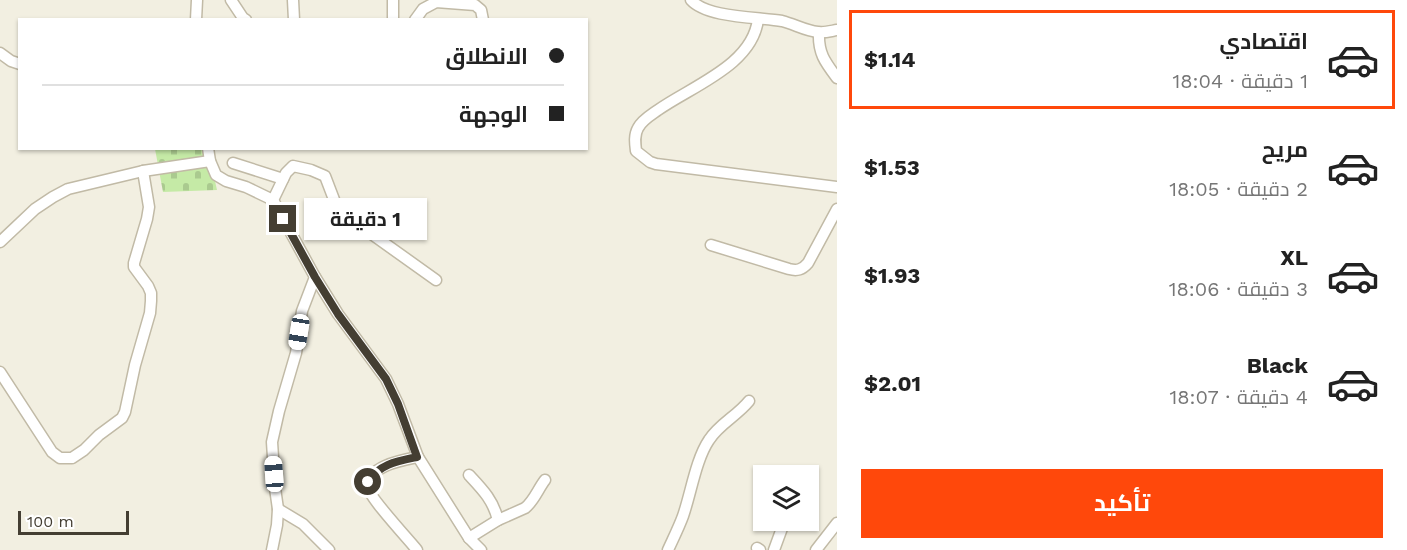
<!DOCTYPE html>
<html lang="ar">
<meta charset="utf-8">
<style>
:root{--surface:#fff;--page:#f6f6f6;--text:#222;--muted:#767676;--line:#e0e0e0;--accent:#ff480b}
body{margin:0;font-family:"Work Sans",Cairo,sans-serif;background:var(--page);color:var(--text);direction:rtl;height:100vh;display:flex;flex-direction:column;font-size:22px;white-space:nowrap}
*{box-sizing:border-box;margin:0}
p{font-size:20px;color:var(--muted)}
.icon{flex:none;width:33px;height:33px;fill:none;stroke:currentColor;stroke-width:2;stroke-linecap:round;stroke-linejoin:round}
.map{position:relative;flex:1;overflow:hidden;direction:ltr}
.side{display:flex;flex-direction:column;background:var(--surface);width:570px}
.side>*{flex:none}
.top-card{position:absolute;left:18px;top:18px;width:570px;height:132px;border-radius:0px;box-shadow:0 2px 4px #0004;direction:rtl;display:grid;align-content:center;height:132px;padding:0 24px;background:var(--surface)}
.controls{position:absolute;left:753px;top:465px;display:grid;gap:12px}
.controls a{display:grid;place-items:center;width:66px;height:66px;border-radius:0px;background:var(--surface);box-shadow:0 2px 4px #0004;font-size:30px}
.scale{position:absolute;left:18px;bottom:15px;width:111px;box-sizing:border-box;padding-left:6px;border:3px solid #443e32;border-top:0;font-size:16px;line-height:21px;white-space:nowrap;color:#443e32;-webkit-text-stroke:4px #fff;paint-order:stroke}
.end{position:absolute;width:27px;height:27px;margin:-14px;border:8px solid #443e32;background:#fff;box-shadow:0 0 0 3px #fff}
.from{border-radius:50%}
.bubble{position:absolute;height:42px;border-radius:0px;background:var(--surface);box-shadow:0 2px 4px #0004;font-size:20px;font-weight:700;line-height:42px;text-align:center;direction:rtl}
.car{position:absolute;width:18px;height:36px;margin:-18px -9px;border-radius:8px;box-shadow:0 0 4px 2px #0007;background:linear-gradient(#fff 24%,#345 0 40%,#fff 0 76%,#345 0 86%,#fff 0)}
.top-card b{display:flex;align-items:center;gap:21px;height:57px;font-size:22px}
.top-card b+b{border-top:2px solid var(--line)}
.top-card i{width:15px;height:15px;background:var(--text)}
ul{padding:10px 0 0;list-style:none}
li{display:flex;align-items:center;gap:18px;height:99px;margin:0 12px 9px;padding:0 12px;border:3px solid transparent;border-radius:0px}
li div{flex:1}
li b{display:block;font-size:22px}
li em{font-style:normal;font-weight:700}
li.on{border-color:var(--accent)}
li>.icon{width:54px;height:54px;stroke-width:1.5}
.action{display:flex;gap:12px;margin-top:auto;padding:12px 24px}
.action a{flex:1;height:69px;border-radius:0px;background:var(--accent);color:#fff;font-size:24px;font-weight:700;line-height:69px;text-align:center}
main{display:flex;flex:1;min-height:0}
.map>svg:first-child{display:block}
</style>
<main>
<section class="side">
<ul>
<li class="on"><svg class="icon" aria-label="car" viewBox="0 0 24 24"><path d="M5 17H2v-5l4-1 3-4h7l3 4 3 1v5h-3M9 17h6M6 11h13"/><circle cx="7" cy="17" r="2"/><circle cx="17" cy="17" r="2"/></svg><div><b>اقتصادي</b><p>1 دقيقة · 18:04</p></div><em>$1.14</em></li>
<li><svg class="icon" aria-label="car" viewBox="0 0 24 24"><path d="M5 17H2v-5l4-1 3-4h7l3 4 3 1v5h-3M9 17h6M6 11h13"/><circle cx="7" cy="17" r="2"/><circle cx="17" cy="17" r="2"/></svg><div><b>مريح</b><p>2 دقيقة · 18:05</p></div><em>$1.53</em></li>
<li><svg class="icon" aria-label="car" viewBox="0 0 24 24"><path d="M5 17H2v-5l4-1 3-4h7l3 4 3 1v5h-3M9 17h6M6 11h13"/><circle cx="7" cy="17" r="2"/><circle cx="17" cy="17" r="2"/></svg><div><b>XL</b><p>3 دقيقة · 18:06</p></div><em>$1.93</em></li>
<li><svg class="icon" aria-label="car" viewBox="0 0 24 24"><path d="M5 17H2v-5l4-1 3-4h7l3 4 3 1v5h-3M9 17h6M6 11h13"/><circle cx="7" cy="17" r="2"/><circle cx="17" cy="17" r="2"/></svg><div><b>Black</b><p>4 دقيقة · 18:07</p></div><em>$2.01</em></li>
</ul>
<div class="action"><a>تأكيد</a></div>
</section>
<div class="map">
<svg width="837" height="550" viewBox="0 0 837 550">
<defs>
<pattern id="cemetery-stones" width="16" height="16" patternUnits="userSpaceOnUse" patternTransform="scale(1.5)"><rect width="16" height="16" fill="#c5eaa6"/><path d="M2 7V4a2 2 0 0 1 4 0v3zM10 15v-3a2 2 0 0 1 4 0v3z" fill="#aaca8f"/></pattern>
</defs>
<rect width="100%" height="100%" fill="#f2efe1"/>
<path fill="url(#cemetery-stones)" d="M155,149H208L217,190L163,192Z"/>
<g fill="none" stroke-linecap="round" stroke-linejoin="round">
<g stroke="#c1baa6" stroke-width="13">
<g id="minor">
<path d="M231,0L243,18L246,20"/>
<path d="M293,0L294,20"/>
<path d="M393,0V20"/>
<path d="M691,0C707,18 758,17 782,21C794,24 806,31 818,32C824,33 831,31 837,30"/>
<path d="M758,19C753,65 692,86 658,110C651,115 642,120 638,128C634,135 635,143 636,151L650,162L656,164L837,187"/>
<path d="M196,20L197,0"/>
<path d="M415,20L423,9L436,2L475,5L481,10L483,20"/>
<path d="M819,33C818,53 825,62 837,78"/>
<path d="M0,53L11,61L20,64"/>
<path d="M208,148L210,161L216,175L226,181L246,187L273,200L315,277L338,314L386,379L398,404L418,457L469,538L481,550"/>
<path d="M233,163L283,179"/>
<path d="M273,200L286,173L293,166L311,170L325,176L338,210L436,280"/>
<path d="M0,242L35,209L53,197L68,189L143,171L210,161"/>
<path d="M711,245L789,269C797,271 802,270 808,263L837,209"/>
<path d="M0,372L52,452L60,458H72L84,450L99,435L122,418L125,412L135,365L150,313L151,301V293L148,286L134,267V263L147,219L149,207L143,171"/>
<path d="M469,475C483,490 493,500 498,520"/>
<path d="M278,509L303,524L329,550"/>
<path d="M469,538L498,520L525,508C534,501 538,489 545,480"/>
<path d="M757,548L760,550"/>
<path d="M272,550L277,525L278,509L275,488L272,442L279,411L296,353L302,311L315,277"/>
<path d="M417,550C409,540 368,496 368,487C367,466 403,460 418,457"/>
<path d="M668,550C673,539 679,527 683,516C691,493 696,459 709,440C719,424 737,416 749,401"/>
<path d="M774,550L785,520"/>
<path d="M816,550L837,523"/>
</g>
</g>
<use href="#minor" stroke="#fff" stroke-width="10"/>
</g>
<g fill="none" stroke-linecap="round" stroke-linejoin="round">
<path stroke="#443e32" stroke-width="8" d="M283,219L315,277L338,314L386,379L398,404L417,457C398,461 379,464 368,482"/>
</g>
</svg>
<div class="controls">
<a><svg class="icon" aria-label="layers" viewBox="0 0 24 24"><path d="M12 4l9 5-9 5-9-5zM3 14l9 5 9-5"/></svg></a>
</div>
<div class="scale">100 m</div>
<i class="end from" style="left:368px;top:482px"></i>
<i class="end" style="left:283px;top:219px"></i>
<div class="bubble" style="left:304px;top:198px;width:123px">1 دقيقة</div>
<i class="car" style="left:299px;top:332px;rotate:189deg"></i>
<i class="car" style="left:274px;top:474px;rotate:356deg"></i>
<div class="top-card">
<b><i class="from"></i>الانطلاق</b>
<b><i></i>الوجهة</b>
</div>
</div>
</main>
